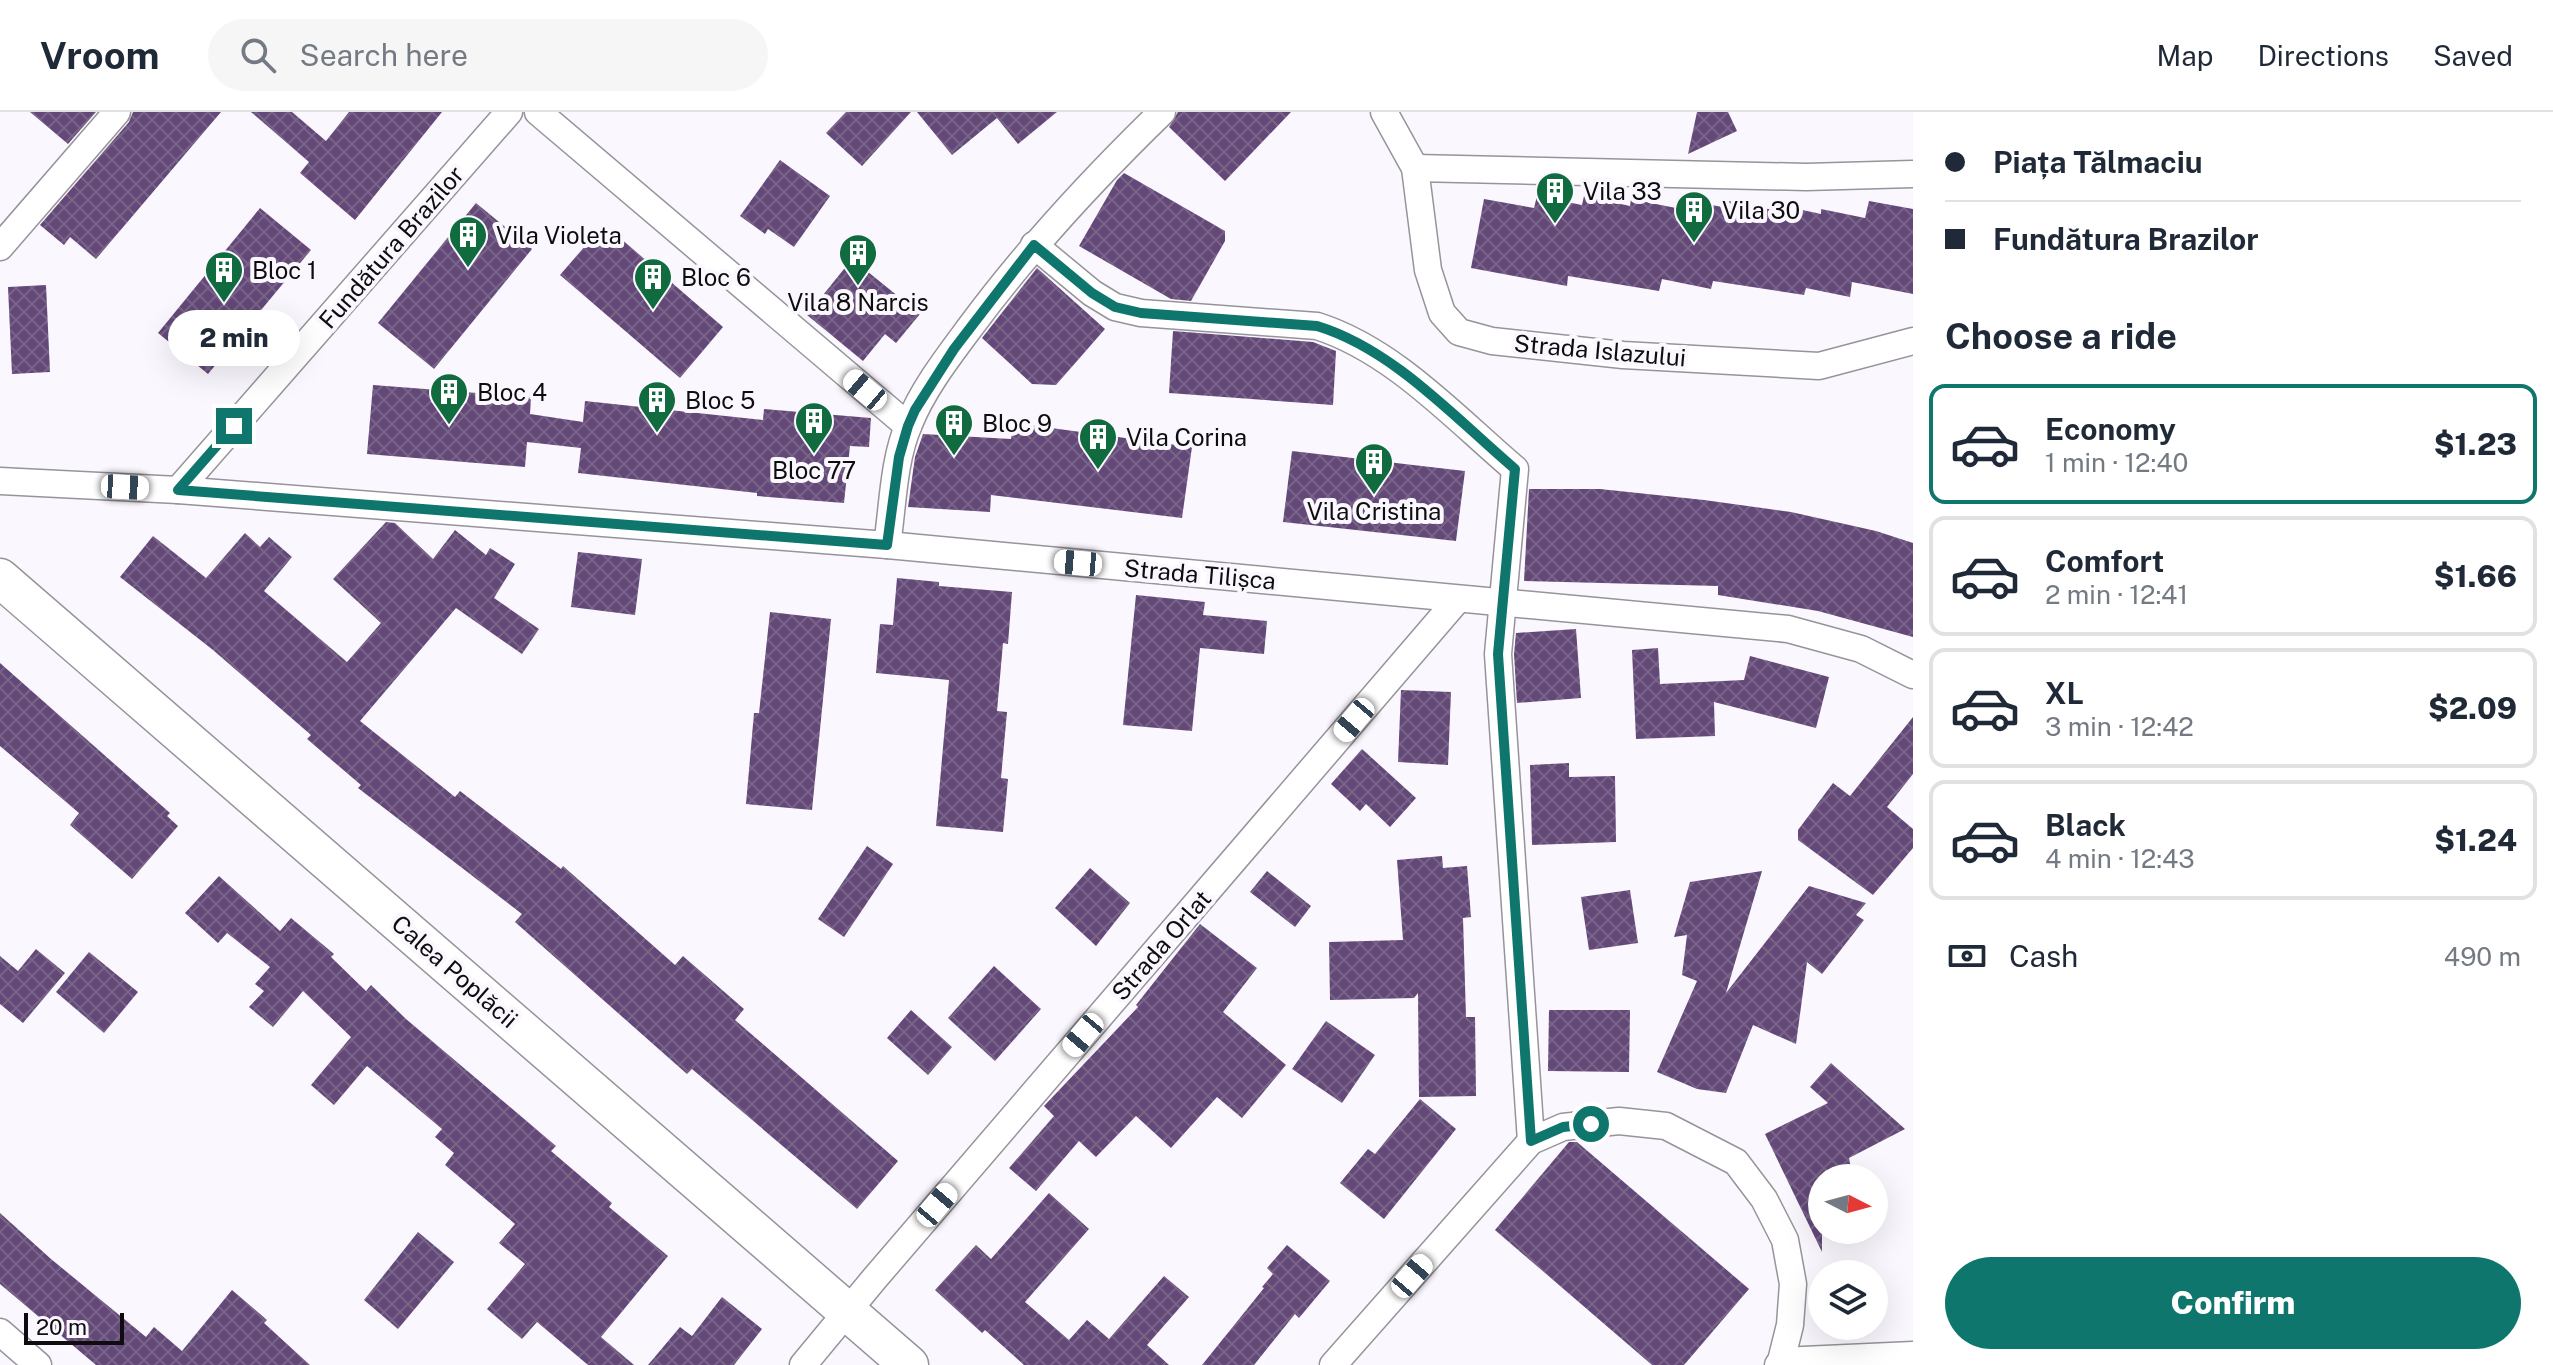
<!DOCTYPE html>
<meta charset="utf-8">
<style>
:root{--surface:#fff;--page:#f6f6f7;--text:#1f2937;--muted:#747a83;--line:#e0e1e3;--accent:#0f766e}
body{margin:0;font-family:"Public Sans",sans-serif;background:var(--page);color:var(--text);height:100vh;display:flex;flex-direction:column;font-size:30px;white-space:nowrap}
*{box-sizing:border-box;margin:0}
p{font-size:26px;color:var(--muted)}
.icon{flex:none;width:44px;height:44px;fill:none;stroke:currentColor;stroke-width:2;stroke-linecap:round;stroke-linejoin:round}
.map{position:relative;flex:1;overflow:hidden}
.panel{display:flex;flex-direction:column;background:var(--surface);width:640px}
.panel>*{flex:none}
.banner{display:grid;align-content:center;height:176px;padding:0 32px;background:var(--surface)}
.needle{width:52px;rotate:96deg}
.fabs{position:absolute;left:1808px;top:1052px;display:grid;gap:16px}
.fabs a{display:grid;place-items:center;width:80px;height:80px;border-radius:50%;background:var(--surface);box-shadow:0 8px 32px #0002;font-size:40px}
.scale{position:absolute;left:24px;bottom:20px;width:100px;box-sizing:border-box;padding-left:8px;border:4px solid #0e0c0f;border-top:0;font-size:22px;line-height:28px;white-space:nowrap;color:#0e0c0f;-webkit-text-stroke:6px #fbf7fe;paint-order:stroke}
.end{position:absolute;width:36px;height:36px;margin:-18px;border:10px solid #0f766e;background:#fff;box-shadow:0 0 0 4px #fff}
.from{border-radius:50%}
.bubble{position:absolute;height:56px;border-radius:28px;background:var(--surface);box-shadow:0 8px 32px #0002;font-size:26px;font-weight:800;line-height:56px;text-align:center}
.car{position:absolute;width:24px;height:48px;margin:-24px -12px;border-radius:10px;box-shadow:0 0 6px 2px #0007;background:linear-gradient(#fff 24%,#345 0 40%,#fff 0 76%,#345 0 86%,#fff 0)}
.banner b{display:flex;align-items:center;gap:28px;height:76px;font-size:30px}
.banner b+b{border-top:2px solid var(--line)}
.banner i{width:20px;height:20px;background:var(--text)}
ul{padding:0;list-style:none}
li{display:flex;align-items:center;gap:24px;height:120px;margin:0 16px 12px;padding:0 16px;border:4px solid var(--line);border-radius:16px}
li div{flex:1}
li b{display:block;font-size:30px}
li em{font-style:normal;font-weight:800}
li.selected{border-color:var(--accent)}
li>.icon{width:72px;height:72px;stroke-width:1.5}
h2{padding:0 32px;font-size:36px;line-height:96px}
.pay{display:flex;align-items:center;gap:20px;height:88px;padding:0 32px;font-size:30px}
.pay p{margin-inline-start:auto}
.primary-button{display:flex;gap:16px;margin-top:auto;padding:16px 32px}
.primary-button a{flex:1;height:92px;border-radius:48px;background:var(--accent);color:#fff;font-size:32px;font-weight:800;line-height:92px;text-align:center}
header{display:flex;align-items:center;gap:48px;box-sizing:border-box;height:112px;padding:0 40px;background:var(--surface);border-bottom:2px solid var(--line)}
header strong{font-size:38px}
nav{display:flex;gap:44px;margin-inline-start:auto;font-size:28px}
.search{width:560px;height:72px;background:var(--page);display:flex;align-items:center;gap:20px;box-sizing:border-box;padding:0 28px;border-radius:44px;color:var(--muted);font-size:30px}
main{display:flex;flex:1;min-height:0}
.map>svg:first-child{display:block}
</style>
<header>
<strong>Vroom</strong>
<div class="search"><svg class="icon" aria-label="search" viewBox="0 0 24 24"><circle cx="10" cy="10" r="6"/><path d="M15 15l6 6"/></svg>Search here</div>
<nav><a>Map</a><a>Directions</a><a>Saved</a></nav>
</header>
<main>
<div class="map">
<svg width="1913" height="1253" viewBox="0 0 1913 1253">
<defs>
<pattern id="building-cross-hatch" width="8" height="8" patternUnits="userSpaceOnUse" patternTransform="scale(2)"><rect width="8" height="8" fill="#634878"/><path d="M0 0l8 8M0 8l8-8" fill="none" stroke="#786488"/></pattern>
</defs>
<rect width="100%" height="100%" fill="#fbf7fe"/>
<g fill="url(#building-cross-hatch)">
<path d="M30,0H96L68,32Z"/>
<path d="M133,0H221L96,147L70,125L64,133L40,113L129,10Z"/>
<path d="M251,0H292L326,29L349,0H442L355,108L300,61L309,50Z"/>
<path d="M846,0H911L862,54L826,21Z"/>
<path d="M917,0H1057L1018,32L997,6L952,43Z"/>
<path d="M1178,0H1291L1225,69L1169,15Z"/>
<path d="M1697,0H1728L1737,19L1688,42Z"/>
<path d="M780,48L830,84L794,135L768,117L765,122L740,104Z"/>
<path d="M1124,61L1225,119V129L1191,189L1171,187L1079,134L1117,68Z"/>
<path d="M1537,84L1582,93L1584,84L1630,94L1631,87L1676,96L1678,86L1727,96L1729,89L1773,98L1774,92L1821,102V97L1865,106L1869,89L1913,97V182L1852,170L1850,185L1806,176L1804,183L1713,169L1711,177L1662,167L1659,179L1568,164L1567,174L1471,156L1484,87L1534,96Z"/>
<path d="M476,91L532,137L434,257L378,211Z"/>
<path d="M260,96L311,138L208,262L158,221Z"/>
<path d="M604,112L723,215L680,266L560,163Z"/>
<path d="M852,147L920,202L896,231L885,222L863,249L807,203Z"/>
<path d="M1037,156L1105,217L1056,273L1032,272L982,226Z"/>
<path d="M46,173L50,260L12,262L8,175Z"/>
<path d="M1173,219L1313,230L1336,239L1333,293L1169,281Z"/>
<path d="M373,273L531,285L530,302L583,310L585,289L763,308L764,297L871,306L869,335L850,334L844,391L757,384V381L578,361L581,336L527,330L525,355L367,342Z"/>
<path d="M1014,311L1192,335L1182,406L991,383L990,400L908,395L915,345L923,322L1011,327Z"/>
<path d="M1292,339L1465,359L1456,429L1283,410Z"/>
<path d="M1529,377H1600L1704,388L1791,400L1876,419L1913,431V525L1818,499L1718,483V474L1524,469Z"/>
<path d="M386,410L395,411L433,447L455,418L486,443L490,436L515,452L494,486L539,517L522,542L456,496L360,609L455,685L460,679L561,757L563,754L675,853L683,844L744,897L735,908L898,1049L857,1097L692,957L687,962L515,810L522,802L358,676L361,673L307,627L311,623L213,538L120,465L153,424L206,466L245,421L260,435L269,425L292,445L264,479L347,550L381,511L333,467Z"/>
<path d="M578,440L642,447L635,503L571,495Z"/>
<path d="M897,466L939,470V474L1012,480L1008,532L1003,531L997,599L1007,600L1001,666L1008,667L1003,720L936,714L949,568L876,561L880,512L893,513Z"/>
<path d="M1136,483L1205,490L1203,503L1267,509L1264,542L1200,536L1192,619L1123,613Z"/>
<path d="M770,500L831,507L812,698L746,692L754,601H759Z"/>
<path d="M1576,517L1581,586L1517,591L1514,542L1516,521Z"/>
<path d="M1658,536L1660,572L1744,568L1750,544L1829,565L1816,616L1714,590L1715,624L1636,627L1632,538Z"/>
<path d="M0,551L170,701L167,704L178,714L132,767L70,713L79,701L0,634Z"/>
<path d="M1401,578L1451,580L1448,653L1398,650Z"/>
<path d="M1913,605V662L1887,695L1913,717V736L1873,783L1798,728V718L1833,671L1850,684Z"/>
<path d="M1362,637L1416,686L1390,715L1366,692L1360,699L1331,672Z"/>
<path d="M1569,651V665L1615,664L1616,730L1532,733L1530,653Z"/>
<path d="M867,734L893,752L844,825L818,807Z"/>
<path d="M1442,744L1443,756L1467,754L1471,805L1463,806L1466,905H1475L1476,984L1419,985L1418,881L1414,886L1330,888L1329,830L1403,828L1397,748Z"/>
<path d="M1090,756L1130,791L1096,834L1055,796Z"/>
<path d="M1267,759L1311,794L1295,815L1250,780Z"/>
<path d="M1762,759L1726,881L1809,774L1866,791L1856,803L1864,808L1822,862L1807,850L1796,932L1753,913L1726,981L1697,977L1657,960L1697,869L1682,863L1687,823L1674,825L1690,770Z"/>
<path d="M219,764L280,819L291,806L334,842L331,845L366,879L371,873L406,907L556,1034L551,1039L612,1091L609,1095L668,1144L601,1225L634,1253H588L537,1210L522,1227L487,1197L525,1152L499,1131L515,1112L445,1053L454,1041L435,1025L442,1017L367,954L334,993L311,973L351,925L303,879L273,915L249,895L264,879L255,872L270,855L227,821L218,831L185,801Z"/>
<path d="M1630,778L1638,831L1589,838L1581,785Z"/>
<path d="M1200,812L1257,856L1223,900L1286,953L1242,1006L1217,985L1171,1036L1136,1004L1096,1045L1079,1029L1036,1079L1009,1056L1054,1004L1044,994L1138,895L1136,893Z"/>
<path d="M36,837L65,861L23,911L0,892V844L18,859Z"/>
<path d="M89,840L138,880L104,921L56,880Z"/>
<path d="M994,854L1041,897L995,949L948,906Z"/>
<path d="M911,898L952,935L928,963L887,926Z"/>
<path d="M1549,898H1630L1629,960L1548,959Z"/>
<path d="M1326,909L1375,943L1342,991L1292,957Z"/>
<path d="M1831,951L1905,1017L1849,1046L1853,1066H1822V1140L1765,1022L1828,991L1810,975Z"/>
<path d="M1420,987L1456,1017L1384,1107L1340,1071L1368,1037L1375,1042Z"/>
<path d="M1569,1030H1577L1749,1177L1684,1253H1652L1495,1118Z"/>
<path d="M1049,1081L1089,1117L1025,1190L1069,1228L1087,1208L1109,1227L1164,1164L1189,1185L1147,1233L1169,1253H1024L985,1218L982,1221L935,1178L976,1133L991,1147Z"/>
<path d="M0,1101L51,1147L146,1225L154,1215L182,1239L232,1178L267,1208L264,1211L310,1253H96L0,1172Z"/>
<path d="M418,1120L454,1150L398,1217L364,1188Z"/>
<path d="M1287,1133L1330,1169L1299,1206L1295,1202L1254,1253H1202L1264,1176L1262,1175L1273,1162L1267,1156Z"/>
<path d="M722,1185L762,1217L734,1253H648L680,1215L692,1224Z"/>
</g>
<g fill="none" stroke-linecap="round" stroke-linejoin="round">
<g stroke="#96939a" stroke-width="29">
<g id="street">
<path d="M538,0L908,314"/>
<path d="M1384,0L1415,56L1428,158L1442,201L1459,220L1492,229L1623,243L1819,254L1913,229"/>
<path d="M1415,56L1806,65L1913,62"/>
<path d="M1034,133L1092,181L1115,195L1141,201L1317,214C1393,238 1455,306 1515,357L1498,542L1531,1029"/>
<path d="M0,135L117,0"/>
<path d="M0,369L178,378L887,433L1788,517L1861,537L1913,563"/>
<path d="M178,378L509,0"/>
<path d="M887,433C893,394 893,349 909,312C923,277 948,245 971,214C1028,137 1093,67 1162,0"/>
<path d="M0,1220L38,1253"/>
<path d="M1781,1249L1913,1243"/>
<path d="M803,1253L875,1166L1458,487"/>
<path d="M1333,1253L1531,1029L1563,1015L1619,1009L1666,1014L1736,1050L1764,1087L1785,1128L1793,1172L1790,1213L1781,1249L1778,1253"/>
</g>
</g>
<g stroke="#96939a" stroke-width="41">
<path id="secondary" d="M0,466L909,1253"/>
</g>
<use href="#street" stroke="#fff" stroke-width="26"/>
<use href="#secondary" stroke="#fff" stroke-width="38"/>
</g>
<g fill="none" stroke-linecap="round" stroke-linejoin="round">
<path stroke="#0f766e" stroke-width="10" d="M234,314L178,378L887,433L899,345L908,314L915,298L954,237L1034,133L1092,181L1115,195L1141,201L1317,214C1393,237 1455,306 1515,357L1498,542L1531,1029L1563,1015L1591,1012"/>
</g>
<defs>
<g id="building-pin" transform="scale(2)"><path d="M0 17L-7.5 6A9.5 9.5 0 1 1 7.5 6Z" fill="#106b3f" stroke="#fbf7fe"/><path d="M-4-6H4V6H1V3H-1V6H-4ZM-2.5-4.3h1.7v1.8h-1.7ZM.8-4.3h1.7v1.8H.8ZM-2.5-1h1.7V.8h-1.7ZM.8-1h1.7V.8H.8Z" fill="#fff"/></g>
</defs>
<g fill-rule="evenodd">
<use href="#building-pin" x="1555" y="79"/>
<use href="#building-pin" x="1694" y="98"/>
<use href="#building-pin" x="468" y="123"/>
<use href="#building-pin" x="858" y="141"/>
<use href="#building-pin" x="224" y="158"/>
<use href="#building-pin" x="653" y="165"/>
<use href="#building-pin" x="449" y="280"/>
<use href="#building-pin" x="657" y="288"/>
<use href="#building-pin" x="814" y="309"/>
<use href="#building-pin" x="954" y="311"/>
<use href="#building-pin" x="1098" y="325"/>
<use href="#building-pin" x="1374" y="350"/>
</g>
<g text-anchor="middle" dominant-baseline="central" stroke-width="8" stroke-linejoin="round" paint-order="stroke">
<g font-size="24" fill="#0e0c0f" stroke="#fbf7fe" text-anchor="start">
<text x="1583" y="79">Vila 33</text>
<text x="1722" y="98">Vila 30</text>
<text x="496" y="123">Vila Violeta</text>
<text x="252" y="158">Bloc 1</text>
<text x="681" y="165">Bloc 6</text>
<text x="858" y="190" text-anchor="middle">Vila 8 Narcis</text>
<text x="477" y="280">Bloc 4</text>
<text x="685" y="288">Bloc 5</text>
<text x="982" y="311">Bloc 9</text>
<text x="1126" y="325">Vila Corina</text>
<text x="814" y="358" text-anchor="middle">Bloc 77</text>
<text x="1374" y="399" text-anchor="middle">Vila Cristina</text>
</g>
<g font-size="24" fill="#0e0c0f" stroke="#fbf7fe">
<text transform="translate(391 135) rotate(-49)">Fundătura Brazilor</text>
<text transform="translate(1600 238) rotate(5)">Strada Islazului</text>
<text transform="translate(1200 462) rotate(5)">Strada Tilișca</text>
<text transform="translate(1161 833) rotate(-49)">Strada Orlat</text>
<text transform="translate(455 859) rotate(41)">Calea Poplăcii</text>
</g>
</g>
</svg>
<div class="fabs">
<a><svg class="needle" viewBox="-14 -14 28 28"><path d="M0-13l5 13h-10z" fill="#e53935"/><path d="M0 13l5-13h-10z" fill="#747a83"/></svg></a>
<a><svg class="icon" aria-label="layers" viewBox="0 0 24 24"><path d="M12 4l9 5-9 5-9-5zM3 14l9 5 9-5"/></svg></a>
</div>
<div class="scale">20 m</div>
<i class="end from" style="left:1591px;top:1012px"></i>
<i class="end" style="left:234px;top:314px"></i>
<div class="bubble" style="left:168px;top:198px;width:132px">2 min</div>
<i class="car" style="left:865px;top:278px;rotate:310deg"></i>
<i class="car" style="left:125px;top:375px;rotate:93deg"></i>
<i class="car" style="left:1078px;top:451px;rotate:275deg"></i>
<i class="car" style="left:1354px;top:608px;rotate:220deg"></i>
<i class="car" style="left:1083px;top:923px;rotate:220deg"></i>
<i class="car" style="left:937px;top:1093px;rotate:40deg"></i>
<i class="car" style="left:1412px;top:1164px;rotate:41deg"></i>
</div>
<section class="panel">
<div class="banner">
<b><i class="from"></i>Piața Tălmaciu</b>
<b><i></i>Fundătura Brazilor</b>
</div>
<h2>Choose a ride</h2>
<ul>
<li class="selected"><svg class="icon" aria-label="car" viewBox="0 0 24 24"><path d="M5 17H2v-5l4-1 3-4h7l3 4 3 1v5h-3M9 17h6M6 11h13"/><circle cx="7" cy="17" r="2"/><circle cx="17" cy="17" r="2"/></svg><div><b>Economy</b><p>1 min · 12:40</p></div><em>$1.23</em></li>
<li><svg class="icon" aria-label="car" viewBox="0 0 24 24"><path d="M5 17H2v-5l4-1 3-4h7l3 4 3 1v5h-3M9 17h6M6 11h13"/><circle cx="7" cy="17" r="2"/><circle cx="17" cy="17" r="2"/></svg><div><b>Comfort</b><p>2 min · 12:41</p></div><em>$1.66</em></li>
<li><svg class="icon" aria-label="car" viewBox="0 0 24 24"><path d="M5 17H2v-5l4-1 3-4h7l3 4 3 1v5h-3M9 17h6M6 11h13"/><circle cx="7" cy="17" r="2"/><circle cx="17" cy="17" r="2"/></svg><div><b>XL</b><p>3 min · 12:42</p></div><em>$2.09</em></li>
<li><svg class="icon" aria-label="car" viewBox="0 0 24 24"><path d="M5 17H2v-5l4-1 3-4h7l3 4 3 1v5h-3M9 17h6M6 11h13"/><circle cx="7" cy="17" r="2"/><circle cx="17" cy="17" r="2"/></svg><div><b>Black</b><p>4 min · 12:43</p></div><em>$1.24</em></li>
</ul>
<div class="pay"><svg class="icon" aria-label="cash" viewBox="0 0 24 24"><path d="M3 7h18v10H3z"/><circle cx="12" cy="12" r="2"/></svg>Cash<p>490 m</p></div>
<div class="primary-button"><a>Confirm</a></div>
</section>
</main>
